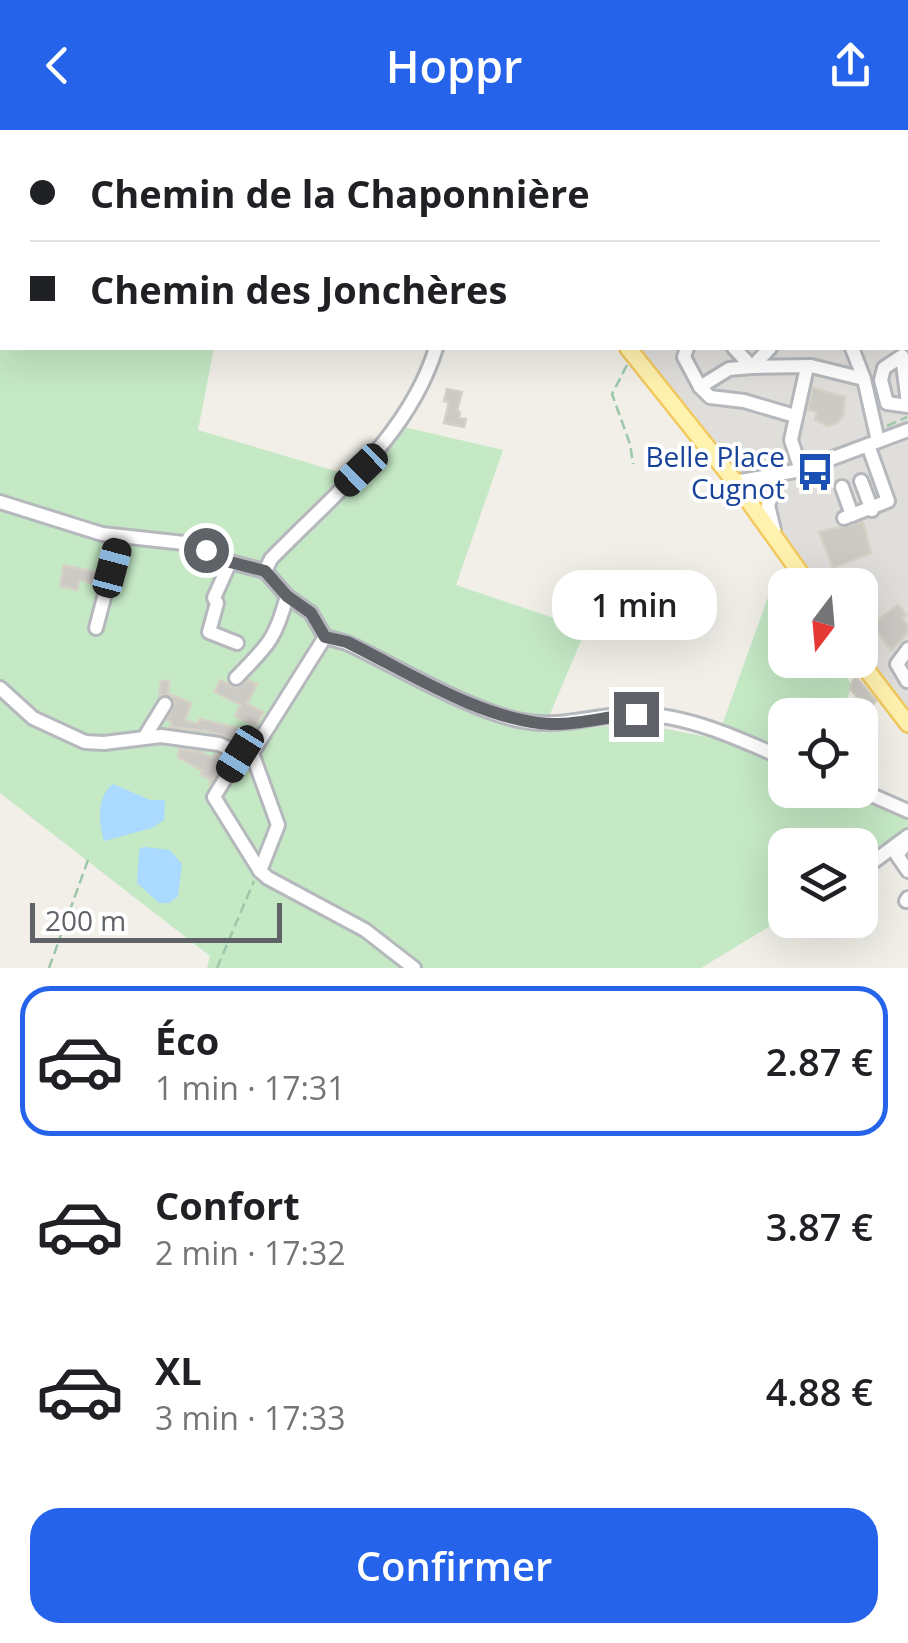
<!DOCTYPE html>
<html lang="fr">
<meta charset="utf-8">
<style>
:root{--surface:#fff;--page:#f6f6f6;--text:#202124;--muted:#757577;--line:#e0e0e0;--accent:#2563eb}
body{margin:0;font-family:"Open Sans",sans-serif;background:var(--page);color:var(--text);height:100vh;display:flex;flex-direction:column;font-size:38px;white-space:nowrap}
*{box-sizing:border-box;margin:0}
p{font-size:32px;color:var(--muted)}
.icon{flex:none;width:55px;height:55px;fill:none;stroke:currentColor;stroke-width:2;stroke-linecap:round;stroke-linejoin:round}
.map{position:relative;height:838px;overflow:hidden}
.panel{display:flex;flex-direction:column;background:var(--surface);flex:1}
.panel>*{flex:none}
.guide{position:absolute;left:0px;top:0px;width:910px;height:220px;box-shadow:0 10px 40px #0002;display:grid;align-content:center;height:220px;padding:0 30px;background:var(--surface)}
.needle{width:65px;rotate:196deg}
.controls{position:absolute;left:768px;top:438px;display:grid;gap:20px}
.controls a{display:grid;place-items:center;width:110px;height:110px;border-radius:20px;background:var(--surface);box-shadow:0 10px 40px #0002;font-size:50px}
.scale{position:absolute;left:30px;bottom:25px;width:252px;box-sizing:border-box;padding-left:10px;border:5px solid #5f6368;border-top:0;font-size:28px;line-height:35px;white-space:nowrap;color:#5f6368;-webkit-text-stroke:8px #fff;paint-order:stroke}
.end{position:absolute;width:45px;height:45px;margin:-22px;border:12px solid #5f6368;background:#fff;box-shadow:0 0 0 5px #fff}
.from{border-radius:50%}
.bubble{position:absolute;height:70px;border-radius:30px;background:var(--surface);box-shadow:0 10px 40px #0002;font-size:32px;font-weight:600;line-height:70px;text-align:center}
.car{position:absolute;width:30px;height:60px;margin:-30px -15px;border-radius:12px;box-shadow:0 0 8px 2px #0007;background:linear-gradient(#222 24%,#8ab4d8 0 40%,#222 0 76%,#8ab4d8 0 86%,#222 0)}
.guide b{display:flex;align-items:center;gap:35px;height:95px;font-size:38px}
.guide b+b{border-top:2px solid var(--line)}
.guide i{width:25px;height:25px;background:var(--text)}
ul{padding:18px 0 0;list-style:none}
li{display:flex;align-items:center;gap:30px;height:150px;margin:0 20px 15px;padding:0 10px;border:5px solid transparent;border-radius:30px}
li div{flex:1}
li b{display:block;font-size:38px}
li em{font-style:normal;font-weight:600}
li.active{border-color:var(--accent)}
li>.icon{width:90px;height:90px;stroke-width:1.5}
.button{display:flex;gap:20px;margin-top:auto;padding:20px 30px}
.button a{flex:1;height:115px;border-radius:30px;background:var(--accent);color:#fff;font-size:40px;font-weight:600;line-height:115px;text-align:center}
header{display:flex;justify-content:space-between;align-items:center;height:130px;padding:0 30px;background:var(--accent);color:#fff;font-size:45px;font-weight:600}
.map>svg:first-child{display:block}
</style>
<header><svg class="icon" aria-label="back" viewBox="0 0 24 24"><path d="M15 5l-7 7 7 7"/></svg>Hoppr<svg class="icon" aria-label="share" viewBox="0 0 24 24"><path d="M12 15V3M7 8l5-5 5 5M5 13v7h14v-7"/></svg></header>
<div class="map">
<svg width="908" height="838" viewBox="0 0 908 838">
<rect width="100%" height="100%" fill="#f1efe8"/>
<path fill="#e0deda" d="M574,0H908V593L860,530V455H806L634,218H908V2H573Z"/>
<path fill="#c5e8c5" d="M0,0H235L2,2V218H214L198,300L366,350L404,297L503,320L456,455L586,499L542,603L636,593L717,609L777,442L785,455V530H835L852,555L841,585H785V660H854L908,687V700L860,734V715H785V787L701,838H207L210,826L0,663Z"/>
<g fill="#aadaff">
<path d="M113,654L150,670H165L164,690L152,698L104,711C99,693 96,667 113,654Z"/>
<path d="M145,717L170,720L182,734L178,766L170,773H159L137,753L139,722L140,718Z"/>
</g>
<g fill="#cccac5" stroke="#d6d1c6" stroke-width="2.5">
<path d="M813,258L845,267L843,286L837,293L828,296L815,290L817,282L808,280Z"/>
<path d="M447,259L462,262L457,281L460,282L459,288L466,289L464,297L444,293L449,272L444,271Z"/>
<path d="M863,392L871,423L833,438L819,402Z"/>
<path d="M64,435L99,443L96,454L79,450L77,460L60,456Z"/>
<path d="M898,475L906,485L902,488L908,496V503L891,520L872,494Z"/>
<path d="M855,546L876,571L866,583L876,586L875,595L854,585L857,567L850,559Z"/>
<path d="M220,550L235,558L248,550L257,554L247,574L263,582L256,596L235,586L241,575L215,562Z"/>
<path d="M161,551H169L168,564L191,573L185,591L198,594L200,589L253,602L246,613L207,601L170,597L172,592L167,590L175,573L169,565L159,566Z"/>
<path d="M179,619L201,622L212,628L216,624L226,628L209,655L211,650L201,644L203,641L178,627Z"/>
</g>
<g fill="none" stroke-linecap="round" stroke-linejoin="round">
<g stroke="#b5b8bc" stroke-width="18">
<g id="minor">
<path d="M353,0L357,2"/>
<path d="M692,0V2"/>
<path d="M706,0L707,2"/>
<path d="M432,2L437,0"/>
<path d="M575,2L578,0"/>
<path d="M631,2L642,0"/>
<path d="M745,2L753,0"/>
<path d="M908,45V46"/>
<path d="M687,218L684,227L700,257L710,267L744,271L795,286"/>
<path d="M734,218L752,237L811,236L864,249"/>
<path d="M852,218L864,249L878,311"/>
<path d="M700,257L729,239L752,237L770,218"/>
<path d="M908,273L902,226L884,238L881,250L887,273L908,276"/>
<path d="M801,340L791,310L807,237"/>
<path d="M861,351L872,380"/>
<path d="M735,357V352L801,340L908,300"/>
<path d="M842,357L852,385"/>
<path d="M0,372L102,404L184,413L230,432L265,441"/>
<path d="M844,388L888,371L868,315"/>
<path d="M774,400L768,375L776,354"/>
<path d="M230,432L214,468L217,473L209,502L237,513"/>
<path d="M96,498L120,407"/>
<path d="M325,507L347,513C396,536 472,582 523,591C563,599 599,583 638,584C688,585 740,609 785,629"/>
<path d="M236,548C267,516 275,511 287,466"/>
<path d="M907,551L897,534L908,519"/>
<path d="M0,558L33,588L85,612L104,613L161,606L219,614L240,624L249,623"/>
<path d="M144,608L165,574"/>
<path d="M240,624L214,667L260,741L268,748L365,800L414,838"/>
<path d="M860,660L908,681"/>
<path d="M906,714L897,725L908,741"/>
<path d="M260,741L278,695L252,623L325,507L311,483L287,466L265,441L271,429C333,365 409,306 436,218"/>
<path d="M866,759L869,735L908,706"/>
<path d="M906,771L908,768"/>
</g>
</g>
<g stroke="#f2c960" stroke-width="20">
<g id="major">
<path d="M459,0L461,2"/>
<path d="M628,218L735,352L809,455"/>
<path d="M859,530L908,594"/>
</g>
</g>
<g stroke="#9cc7a9" stroke-width="2.5" stroke-dasharray="10 5" stroke-linecap="butt">
<path d="M627,235L612,264L630,314L633,334"/>
<path d="M887,296L907,287"/>
<path d="M49,838L88,730"/>
<path d="M217,838L254,751"/>
</g>
<use href="#minor" stroke="#fff" stroke-width="12"/>
<use href="#major" stroke="#fff2af" stroke-width="15"/>
</g>
<g fill="none" stroke-linecap="round" stroke-linejoin="round">
<path stroke="#5f6368" stroke-width="12" d="M206,420L230,432L265,441L287,466L311,483L325,507L347,512C408,542 483,591 551,594C579,595 608,586 636,584"/>
</g>
<defs>
<g id="bus-bare" transform="scale(3)"><path d="M-5-6H5V4H4V6H2V4H-2V6H-4V4H-5ZM-3.5-4V0h7V-4ZM-3.5 1.2v1.5H-2V1.2ZM2 1.2v1.5H3.5V1.2Z" fill="#1a4fb4" stroke="#fff" stroke-width="2.5" paint-order="stroke"/></g>
</defs>
<g fill-rule="evenodd">
<use href="#bus-bare" x="815" y="342"/>
</g>
<g text-anchor="middle" dominant-baseline="central" stroke-width="8" stroke-linejoin="round" paint-order="stroke">
<g font-size="28" fill="#164399" stroke="#fff" text-anchor="end">
<text x="785" y="326">Belle Place<tspan x="785" dy="32">Cugnot</tspan></text>
</g>
</g>
</svg>
<div class="controls">
<a><svg class="needle" viewBox="-14 -14 28 28"><path d="M0-13l5 13h-10z" fill="#e53935"/><path d="M0 13l5-13h-10z" fill="#757577"/></svg></a>
<a><svg class="icon" aria-label="locate" viewBox="0 0 24 24"><circle cx="12" cy="12" r="6"/><path d="M12 2v4M12 18v4M2 12h4M18 12h4"/></svg></a>
<a><svg class="icon" aria-label="layers" viewBox="0 0 24 24"><path d="M12 4l9 5-9 5-9-5zM3 14l9 5 9-5"/></svg></a>
</div>
<div class="scale">200 m</div>
<i class="end from" style="left:206px;top:420px"></i>
<i class="end" style="left:636px;top:584px"></i>
<div class="bubble" style="left:552px;top:440px;width:165px">1 min</div>
<i class="car" style="left:361px;top:340px;rotate:226deg"></i>
<i class="car" style="left:112px;top:438px;rotate:15deg"></i>
<i class="car" style="left:240px;top:624px;rotate:212deg"></i>
<div class="guide">
<b><i class="from"></i>Chemin de la Chaponnière</b>
<b><i></i>Chemin des Jonchères</b>
</div>
</div>
<section class="panel">
<ul>
<li class="active"><svg class="icon" aria-label="car" viewBox="0 0 24 24"><path d="M5 17H2v-5l4-1 3-4h7l3 4 3 1v5h-3M9 17h6M6 11h13"/><circle cx="7" cy="17" r="2"/><circle cx="17" cy="17" r="2"/></svg><div><b>Éco</b><p>1 min · 17:31</p></div><em>2.87 €</em></li>
<li><svg class="icon" aria-label="car" viewBox="0 0 24 24"><path d="M5 17H2v-5l4-1 3-4h7l3 4 3 1v5h-3M9 17h6M6 11h13"/><circle cx="7" cy="17" r="2"/><circle cx="17" cy="17" r="2"/></svg><div><b>Confort</b><p>2 min · 17:32</p></div><em>3.87 €</em></li>
<li><svg class="icon" aria-label="car" viewBox="0 0 24 24"><path d="M5 17H2v-5l4-1 3-4h7l3 4 3 1v5h-3M9 17h6M6 11h13"/><circle cx="7" cy="17" r="2"/><circle cx="17" cy="17" r="2"/></svg><div><b>XL</b><p>3 min · 17:33</p></div><em>4.88 €</em></li>
</ul>
<div class="button"><a>Confirmer</a></div>
</section>
